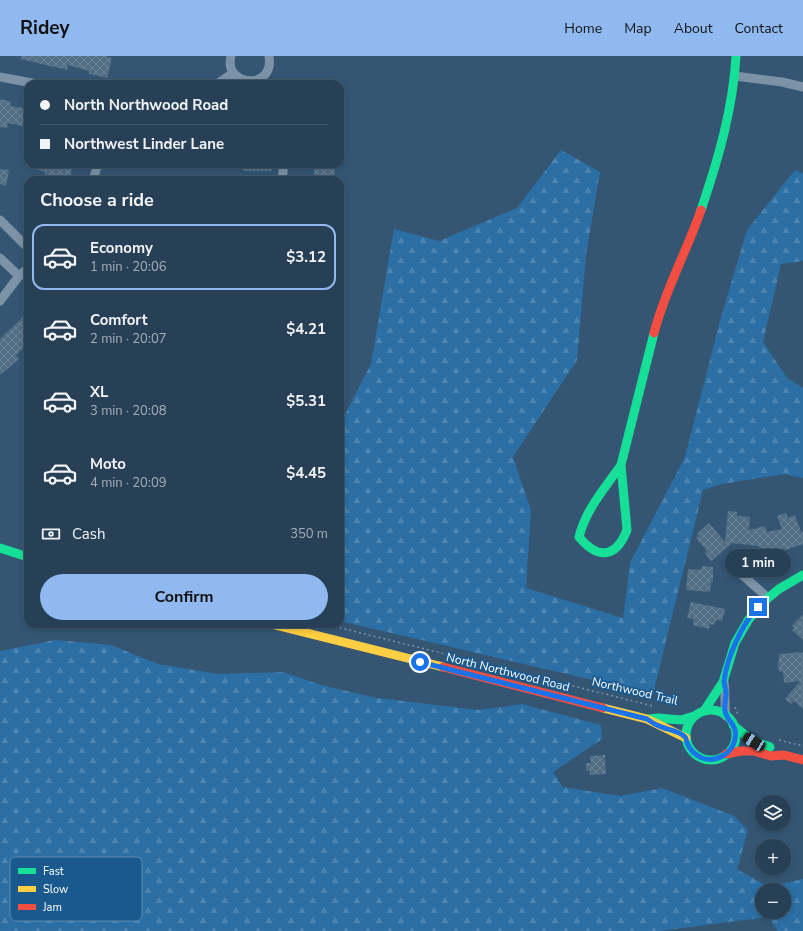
<!DOCTYPE html>
<meta charset="utf-8">
<style>
:root{--surface:#274056;--page:#2f475c;--text:#f1f3f6;--muted:#a4afb9;--line:#43596c;--accent:#90b9f0}
body{margin:0;font-family:"Nunito Sans",sans-serif;background:var(--page);color:var(--text);height:100vh;display:flex;flex-direction:column;font-size:15px;white-space:nowrap}
*{box-sizing:border-box;margin:0}
p{font-size:13px;color:var(--muted)}
.icon{flex:none;width:22px;height:22px;fill:none;stroke:currentColor;stroke-width:2;stroke-linecap:round;stroke-linejoin:round}
.map{position:relative;flex:1;overflow:hidden}
.details{position:absolute;left:24px;top:120px;width:320px;height:452px;display:flex;flex-direction:column;background:var(--surface);border-radius:12px;box-shadow:0 2px 6px #0003,0 0 0 1px var(--line)}
.details>*{flex:none}
.hud{position:absolute;left:24px;top:24px;width:320px;height:88px;border-radius:12px;box-shadow:0 2px 6px #0003,0 0 0 1px var(--line);display:grid;align-content:center;height:88px;padding:0 16px;background:var(--surface)}
.buttons{position:absolute;left:755px;top:739px;display:grid;gap:8px}
.buttons a{display:grid;place-items:center;width:36px;height:36px;border-radius:50%;background:var(--surface);box-shadow:0 2px 6px #0003,0 0 0 1px var(--line);font-size:20px}
.end{position:absolute;width:18px;height:18px;margin:-9px;border:5px solid #1a73e8;background:#fff;box-shadow:0 0 0 2px #fff}
.from{border-radius:50%}
.bubble{position:absolute;height:28px;border-radius:14px;background:var(--surface);box-shadow:0 2px 6px #0003,0 0 0 1px var(--line);font-size:13px;font-weight:700;line-height:28px;text-align:center}
.car{position:absolute;width:12px;height:24px;margin:-12px -6px;border-radius:5px;box-shadow:0 0 3px 1px #0007;background:linear-gradient(#222 24%,#8ab4d8 0 40%,#222 0 76%,#8ab4d8 0 86%,#222 0)}
.hud b{display:flex;align-items:center;gap:14px;height:38px;font-size:15px}
.hud b+b{border-top:1px solid var(--line)}
.hud i{width:10px;height:10px;background:var(--text)}
ul{padding:0;list-style:none}
li{display:flex;align-items:center;gap:12px;height:66px;margin:0 8px 6px;padding:0 8px;border:2px solid transparent;border-radius:12px}
li div{flex:1}
li b{display:block;font-size:15px}
li em{font-style:normal;font-weight:700}
li.selected{border-color:var(--accent)}
li>.icon{width:36px;height:36px;stroke-width:1.5}
h2{padding:0 16px;font-size:18px;line-height:48px}
.pay{display:flex;align-items:center;gap:10px;height:44px;padding:0 16px;font-size:15px}
.pay p{margin-inline-start:auto}
.action{display:flex;gap:8px;margin-top:auto;padding:8px 16px}
.action a{flex:1;height:46px;border-radius:24px;background:var(--accent);color:#111;font-size:16px;font-weight:700;line-height:46px;text-align:center}
header{display:flex;align-items:center;gap:24px;box-sizing:border-box;height:56px;padding:0 20px;background:var(--accent);color:#111}
header strong{font-size:19px}
nav{display:flex;gap:22px;margin-inline-start:auto;font-size:14px}
.map>svg:first-child{display:block}
</style>
<header>
<strong>Ridey</strong>
<nav><a>Home</a><a>Map</a><a>About</a><a>Contact</a></nav>
</header>
<div class="map">
<svg width="803" height="875" viewBox="0 0 803 875">
<defs>
<pattern id="forest-firs" width="22" height="20" patternUnits="userSpaceOnUse"><rect width="22" height="20" fill="#2c6fa4"/><path d="M5 1l3.5 6h-7zM16 11l3.5 6h-7z" fill="#4c85b2"/></pattern>
<pattern id="building-cross-hatch" width="8" height="8" patternUnits="userSpaceOnUse"><rect width="8" height="8" fill="#526e85"/><path d="M0 0l8 8M0 8l8-8" fill="none" stroke="#6c8497"/></pattern>
</defs>
<rect width="100%" height="100%" fill="#345673"/>
<g fill="url(#forest-firs)" fill-rule="evenodd">
<path d="M561,94L600,116L586,199L577,304L513,401L531,454L526,532L623,562L630,507L685,401L721,261L747,174L795,114L803,117V205L781,208L763,286L787,322L803,332V422L784,418L722,428L703,434L653,638L340,565V368L371,308L394,173L439,185L517,152Z"/>
<path d="M55,584L111,589L158,608L218,618L283,616L321,629L377,642L479,654L522,648L601,669L602,683L553,716L563,731L620,740L662,732L734,760L748,774L737,813L768,831L803,823V875H778L768,861L659,875H0V595ZM762,834H784V856H762Z"/>
</g>
<g fill="url(#building-cross-hatch)">
<path d="M21,0H106L112,2L107,22L89,18V15L68,9L67,14L21,3Z"/>
<path d="M1,43L11,46L10,50L28,53V71L8,67L7,72L0,71V44Z"/>
<path d="M26,108H54L72,113L71,118L69,124H46L48,119L45,118V116L26,110Z"/>
<rect x="243" y="108" width="29" height="7"/>
<path d="M314,108H335L334,124L314,123Z"/>
<path d="M0,113L9,114L6,130L0,128Z"/>
<path d="M28,256V287L16,299L19,303L0,319V283Z"/>
<path d="M728,455L737,456V460L750,461L749,474L765,470L767,476L782,473L777,460L786,457L788,462L795,459L801,476L803,475V488L782,495L783,501L769,504L768,499L761,500L759,490L732,487L711,505L705,497L707,495L696,482L699,480L697,478L709,467L725,486Z"/>
<path d="M702,510L713,511V526H711L710,536L686,534L688,513L699,514V513H702Z"/>
<path d="M691,546L725,553L722,565L716,564L714,569L710,568L709,573L693,569L694,563L687,562Z"/>
<path d="M803,558V584L792,574L794,572L792,570Z"/>
<path d="M803,596V653L794,645L791,648L785,643L800,625L784,627L783,615L779,616L778,605H779V598Z"/>
<path d="M605,699L606,718L590,719L589,714L586,715V707H591L590,700Z"/>
</g>
<g fill="none" stroke-linecap="round" stroke-linejoin="round">
<g stroke="#7b92a7" stroke-width="1.5" stroke-dasharray="2 3" stroke-linecap="butt">
<path d="M325,568L653,650"/>
<path d="M735,651L738,659"/>
<path d="M779,684L803,690"/>
</g>
<g stroke="#7b92a7" stroke-width="9">
<path d="M231,0C223,31 275,35 269,0"/>
<path d="M735,20L782,26L803,31"/>
<path d="M0,21L37,28"/>
<path d="M217,28L233,17"/>
<path d="M93,124L98,108"/>
<path d="M282,124L284,108"/>
<path d="M0,164L28,192"/>
<path d="M0,202L19,220"/>
<path d="M0,245L19,220L28,212"/>
<path d="M740,517L767,541"/>
<path d="M724,626C726,638 724,649 726,660"/>
</g>
<g stroke="#16e098" stroke-width="9">
<path d="M701,154C718,104 733,53 736,0"/>
<path d="M621,409C605,432 586,453 579,481C598,504 616,502 627,474L621,409L654,277"/>
<path d="M0,492L28,501"/>
<circle cx="711" cy="679" r="25"/>
<path d="M704,655L723,626L735,587L749,563L768,542L779,533L803,519"/>
<path d="M649,663L658,662L681,664L694,660"/>
<path d="M733,669L750,683L770,691"/>
</g>
<g stroke="#ffcf43" stroke-width="9">
<path d="M271,568L443,611"/>
<path d="M603,652L647,663L686,682"/>
</g>
<g stroke="#f24e42" stroke-width="9">
<path d="M654,277C665,234 687,195 701,154"/>
<path d="M443,611L603,652"/>
<path d="M726,698L741,695H754L771,700L784,699L803,704"/>
</g>
</g>
<g fill="none" stroke-linecap="round" stroke-linejoin="round">
<path stroke="#1a73e8" stroke-width="5" d="M420,606L647,663C650,665 654,668 657,669C666,674 678,674 685,681C687,683 686,684 687,687C690,694 695,699 702,702C716,707 732,698 735,683C738,668 727,666 725,655C724,649 726,643 726,637C726,633 724,629 724,625C727,601 742,568 758,551"/>
</g>
<g text-anchor="middle" dominant-baseline="central" stroke-width="3.5" stroke-linejoin="round" paint-order="stroke">
<g font-size="12" fill="#fff" stroke="#19598e">
<text transform="translate(508 616) rotate(14)">North Northwood Road</text>
<text transform="translate(635 635) rotate(13)">Northwood Trail</text>
</g>
</g>
<rect x="10" y="801" width="132" height="64" rx="6" fill="#19598e" stroke="#5e8bb0" stroke-width="1"/>
<rect x="18" y="812" width="18" height="6" fill="#16e098"/>
<rect x="18" y="830" width="18" height="6" fill="#ffcf43"/>
<rect x="18" y="848" width="18" height="6" fill="#f24e42"/>
<g font-size="11" fill="#fff">
<text x="43" y="819">Fast</text>
<text x="43" y="837">Slow</text>
<text x="43" y="855">Jam</text>
</g>
</svg>
<div class="buttons">
<a><svg class="icon" aria-label="layers" viewBox="0 0 24 24"><path d="M12 4l9 5-9 5-9-5zM3 14l9 5 9-5"/></svg></a>
<a>+</a>
<a>−</a>
</div>
<i class="end from" style="left:420px;top:606px"></i>
<i class="end" style="left:758px;top:551px"></i>
<div class="bubble" style="left:725px;top:493px;width:66px">1 min</div>
<i class="car" style="left:754px;top:686px;rotate:302deg"></i>
<div class="hud">
<b><i class="from"></i>North Northwood Road</b>
<b><i></i>Northwest Linder Lane</b>
</div>
<section class="details">
<h2>Choose a ride</h2>
<ul>
<li class="selected"><svg class="icon" aria-label="car" viewBox="0 0 24 24"><path d="M5 17H2v-5l4-1 3-4h7l3 4 3 1v5h-3M9 17h6M6 11h13"/><circle cx="7" cy="17" r="2"/><circle cx="17" cy="17" r="2"/></svg><div><b>Economy</b><p>1 min · 20:06</p></div><em>$3.12</em></li>
<li><svg class="icon" aria-label="car" viewBox="0 0 24 24"><path d="M5 17H2v-5l4-1 3-4h7l3 4 3 1v5h-3M9 17h6M6 11h13"/><circle cx="7" cy="17" r="2"/><circle cx="17" cy="17" r="2"/></svg><div><b>Comfort</b><p>2 min · 20:07</p></div><em>$4.21</em></li>
<li><svg class="icon" aria-label="car" viewBox="0 0 24 24"><path d="M5 17H2v-5l4-1 3-4h7l3 4 3 1v5h-3M9 17h6M6 11h13"/><circle cx="7" cy="17" r="2"/><circle cx="17" cy="17" r="2"/></svg><div><b>XL</b><p>3 min · 20:08</p></div><em>$5.31</em></li>
<li><svg class="icon" aria-label="car" viewBox="0 0 24 24"><path d="M5 17H2v-5l4-1 3-4h7l3 4 3 1v5h-3M9 17h6M6 11h13"/><circle cx="7" cy="17" r="2"/><circle cx="17" cy="17" r="2"/></svg><div><b>Moto</b><p>4 min · 20:09</p></div><em>$4.45</em></li>
</ul>
<div class="pay"><svg class="icon" aria-label="cash" viewBox="0 0 24 24"><path d="M3 7h18v10H3z"/><circle cx="12" cy="12" r="2"/></svg>Cash<p>350 m</p></div>
<div class="action"><a>Confirm</a></div>
</section>
</div>
